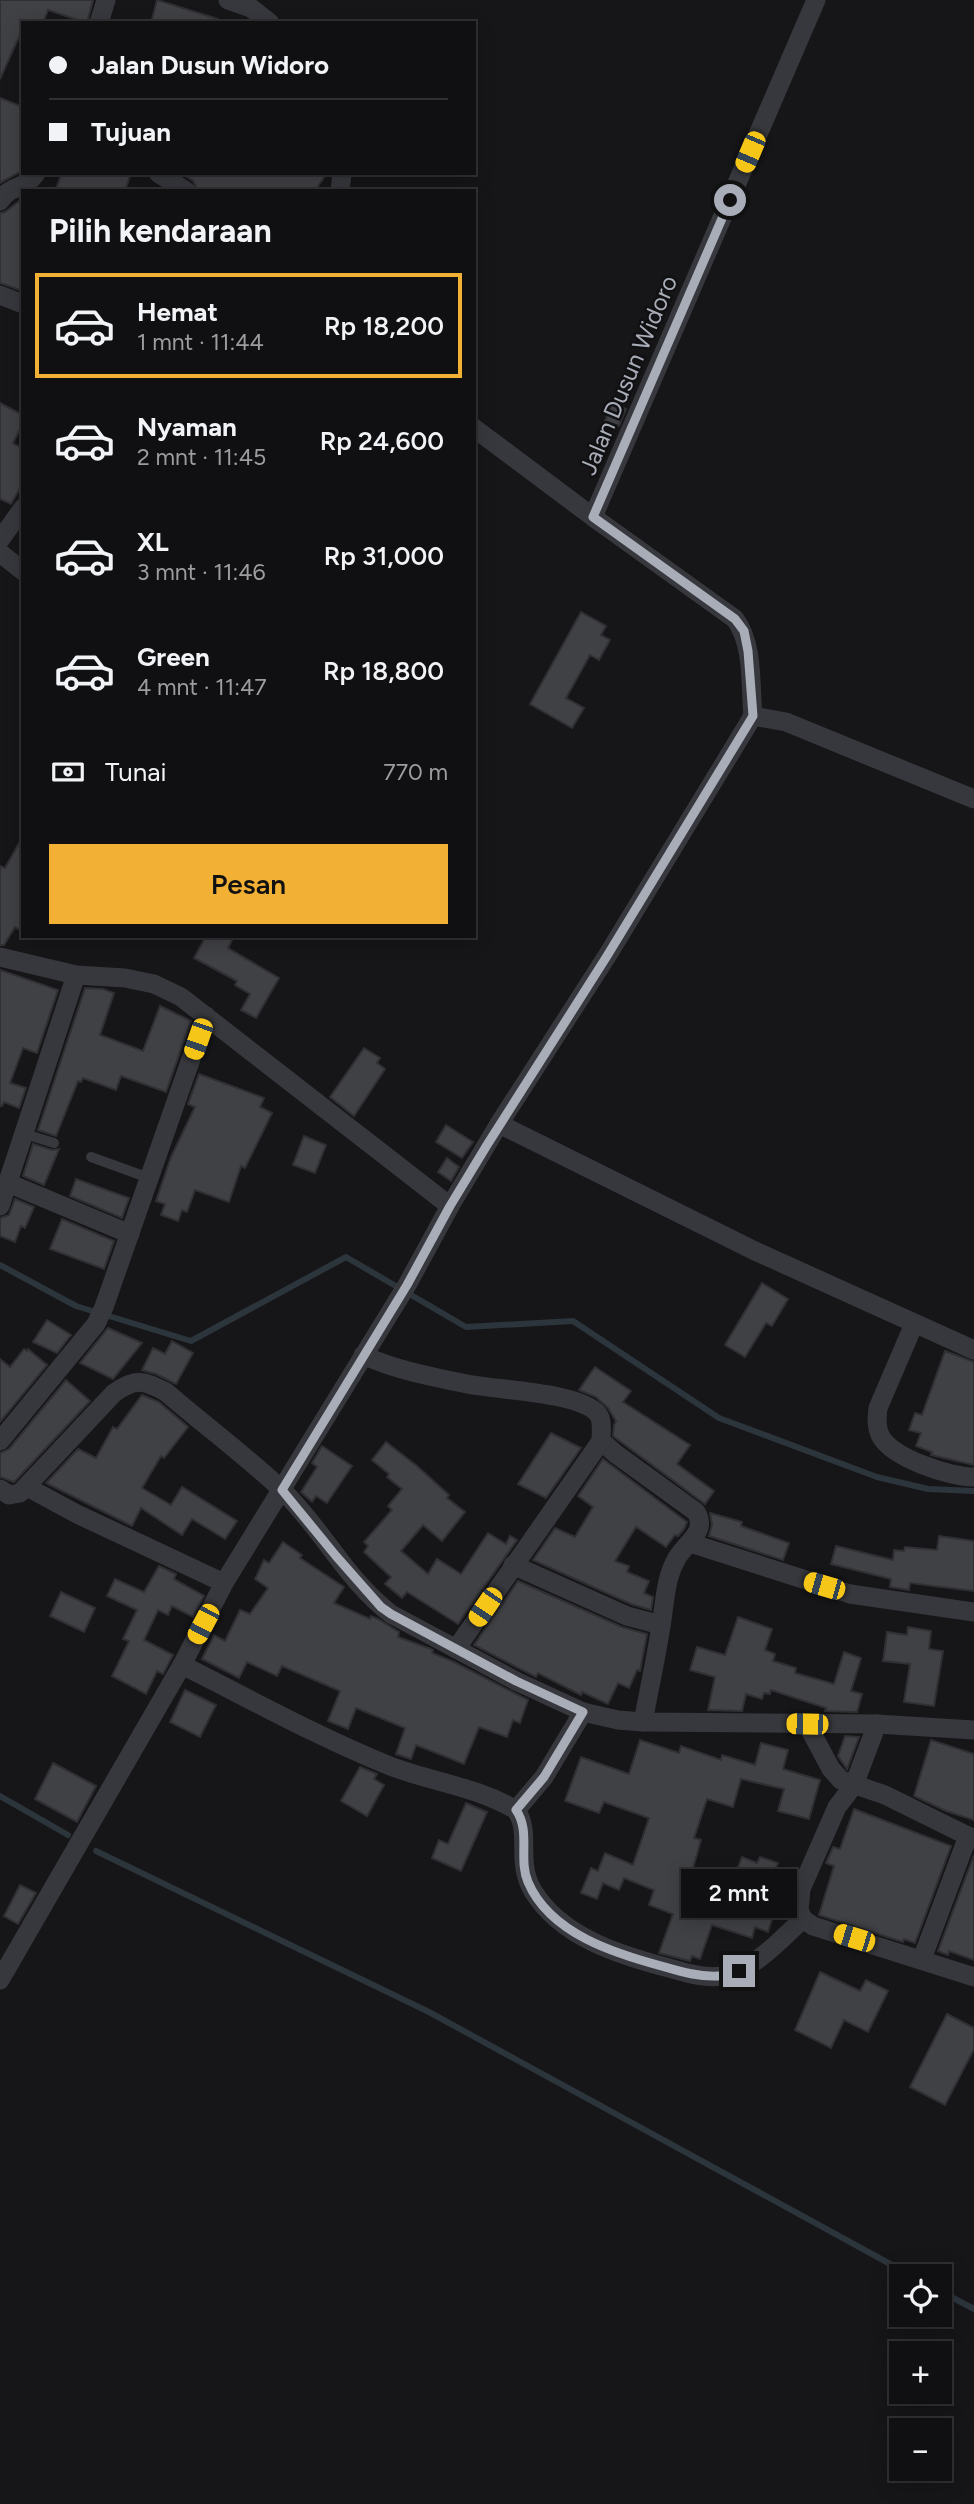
<!DOCTYPE html>
<html lang="id">
<meta charset="utf-8">
<style>
:root{--surface:#101012;--page:#1e1e20;--text:#f1f3f6;--muted:#9c9d9f;--line:#303032;--accent:#f2b134}
body{margin:0;font-family:Figtree,sans-serif;background:var(--page);color:var(--text);height:100vh;display:flex;flex-direction:column;font-size:26px;white-space:nowrap}
*{box-sizing:border-box;margin:0}
p{font-size:23px;color:var(--muted)}
.icon{flex:none;width:38px;height:38px;fill:none;stroke:currentColor;stroke-width:2;stroke-linecap:round;stroke-linejoin:round}
.map{position:relative;flex:1;overflow:hidden}
.details{position:absolute;left:21px;top:189px;width:455px;height:749px;display:flex;flex-direction:column;background:var(--surface);border-radius:0px;box-shadow:0 4px 18px #0003,0 0 0 2px var(--line)}
.details>*{flex:none}
.top-card{position:absolute;left:21px;top:21px;width:455px;height:154px;border-radius:0px;box-shadow:0 4px 18px #0003,0 0 0 2px var(--line);display:grid;align-content:center;height:154px;padding:0 28px;background:var(--surface)}
.buttons{position:absolute;left:889px;top:2264px;display:grid;gap:14px}
.buttons a{display:grid;place-items:center;width:63px;height:63px;border-radius:0px;background:var(--surface);box-shadow:0 4px 18px #0003,0 0 0 2px var(--line);font-size:35px}
.end{position:absolute;width:32px;height:32px;margin:-16px;border:9px solid #a8adb8;background:#111;box-shadow:0 0 0 4px #111}
.from{border-radius:50%}
.bubble{position:absolute;height:49px;border-radius:0px;background:var(--surface);box-shadow:0 4px 18px #0003,0 0 0 2px var(--line);font-size:23px;font-weight:600;line-height:49px;text-align:center}
.car{position:absolute;width:21px;height:42px;margin:-21px -10px;border-radius:9px;box-shadow:0 0 5px 2px #0007;background:linear-gradient(#f5c518 24%,#345 0 40%,#f5c518 0 76%,#345 0 86%,#f5c518 0)}
.top-card b{display:flex;align-items:center;gap:24px;height:66px;font-size:26px}
.top-card b+b{border-top:2px solid var(--line)}
.top-card i{width:18px;height:18px;background:var(--text)}
ul{padding:0;list-style:none}
li{display:flex;align-items:center;gap:21px;height:105px;margin:0 14px 10px;padding:0 14px;border:4px solid transparent;border-radius:0px}
li div{flex:1}
li b{display:block;font-size:26px}
li em{font-style:normal;font-weight:600}
li.selected{border-color:var(--accent)}
li>.icon{width:63px;height:63px;stroke-width:1.5}
h2{padding:0 28px;font-size:32px;line-height:84px}
.pay{display:flex;align-items:center;gap:18px;height:77px;padding:0 28px;font-size:26px}
.pay p{margin-inline-start:auto}
.cta{display:flex;gap:14px;margin-top:auto;padding:14px 28px}
.cta a{flex:1;height:80px;border-radius:0px;background:var(--accent);color:#111;font-size:28px;font-weight:600;line-height:80px;text-align:center}
.map>svg:first-child{display:block}
</style>
<div class="map">
<svg width="974" height="2504" viewBox="0 0 974 2504">
<rect width="100%" height="100%" fill="#161618"/>
<g fill="none" stroke-linecap="round" stroke-linejoin="round">
<g stroke="#2c353c" stroke-width="6">
<path d="M0,1265L76,1306L191,1341L346,1257L466,1327L573,1321L719,1418L877,1477L928,1489L974,1491"/>
<path d="M0,1796L68,1835"/>
<path d="M96,1851L429,2012L914,2277"/>
<path d="M940,2291L974,2309"/>
</g>
</g>
<g fill="#404145" stroke="#303034" stroke-width="2">
<path d="M0,0H93L87,23L48,10L43,23H23V28L0,79Z"/>
<path d="M157,0L218,19L217,23H151Z"/>
<path d="M0,98L23,107V170L0,183Z"/>
<path d="M62,173H131L125,191H55Z"/>
<path d="M181,173H327L315,191H198L193,181Z"/>
<path d="M23,198V291L0,283V213L5,212Z"/>
<path d="M0,403L23,415V423L13,443L23,449V483L11,504L0,499Z"/>
<path d="M612,403L626,409L619,426L605,421Z"/>
<path d="M581,612L606,626L601,635L610,640L599,660L590,655L566,698L584,708L572,728L530,704Z"/>
<path d="M23,836V932L15,927L4,945H0V866L5,868Z"/>
<path d="M206,936H234L228,948L279,978L256,1018L241,1010L250,994L235,985L237,981L194,958Z"/>
<path d="M0,970L58,990L37,1053L23,1048L10,1083L26,1088L19,1108L4,1102L2,1106H0Z"/>
<path d="M85,988L103,989L114,993L100,1035L143,1051L160,1006L191,1021L166,1092L121,1076L116,1090L83,1078L81,1082L78,1081L56,1136L38,1130Z"/>
<path d="M364,1048L380,1058L377,1063L385,1069L354,1116L330,1097Z"/>
<path d="M199,1074L264,1098L260,1107L272,1113L245,1168L241,1166L229,1202L195,1190L187,1212L182,1210L178,1221L161,1215L165,1204L156,1201L171,1157L195,1107L188,1104Z"/>
<path d="M446,1125L473,1142L462,1158L436,1142Z"/>
<path d="M304,1136L326,1145L315,1173L293,1165Z"/>
<path d="M33,1144L52,1150L59,1149L44,1185L23,1176Z"/>
<path d="M447,1158L459,1167L451,1181L438,1172Z"/>
<path d="M76,1179L129,1198L122,1218L70,1196Z"/>
<path d="M15,1199L34,1207L25,1228L21,1226L15,1242L0,1236V1218L9,1215Z"/>
<path d="M62,1219L114,1241L104,1269L50,1249Z"/>
<path d="M762,1283L788,1299L772,1326L766,1323L745,1357L725,1345Z"/>
<path d="M47,1320L71,1335L57,1353L33,1342Z"/>
<path d="M108,1328L142,1343L113,1379L80,1363Z"/>
<path d="M172,1341L193,1353L176,1384L156,1374L142,1370L153,1348L165,1354Z"/>
<path d="M24,1349L27,1351L28,1349L47,1365L0,1422V1359L10,1367Z"/>
<path d="M945,1351L974,1362V1465L931,1455L932,1452L916,1446L921,1433L909,1430L915,1413L922,1415Z"/>
<path d="M595,1367L631,1391L623,1402L690,1445L677,1464L714,1491L705,1504L613,1436L614,1425L616,1421L608,1408L596,1397L579,1390Z"/>
<path d="M66,1380L90,1401L14,1482L0,1477V1453L9,1449Z"/>
<path d="M142,1395L159,1402L188,1427L164,1458L161,1456L142,1488L171,1505L182,1487L237,1521L225,1539L192,1519L182,1535L141,1508L132,1526L46,1483L78,1449L96,1458L113,1427L117,1429Z"/>
<path d="M551,1433L581,1448L546,1498L518,1484Z"/>
<path d="M386,1442L417,1466L449,1495L447,1498L465,1512L442,1541L423,1525L401,1551L428,1574L437,1559L461,1574L488,1533L506,1544L510,1536L517,1540L458,1624L407,1592L402,1598L385,1584L391,1577L364,1552L368,1546L364,1542L392,1510L388,1506L402,1489L387,1477L389,1474L372,1460Z"/>
<path d="M322,1446L352,1466L327,1503L316,1496L312,1502L301,1492L317,1467L312,1463Z"/>
<path d="M603,1459L687,1522L684,1529L678,1536L675,1535L666,1547L636,1527L615,1561L629,1566L627,1572L649,1581L644,1593L653,1597L651,1610L631,1604L533,1560L555,1528L575,1537L593,1507L578,1496Z"/>
<path d="M710,1513L742,1522L741,1526L789,1543L783,1560L709,1536L712,1525Z"/>
<path d="M939,1536L974,1541V1591L910,1583L909,1590L890,1587L891,1579L831,1564L836,1546L893,1560L894,1550L904,1551L905,1547L937,1550Z"/>
<path d="M283,1542L302,1555L300,1558L344,1587L334,1603L370,1619L371,1616L378,1619L399,1632L398,1637L431,1649L433,1650L432,1653L454,1662L528,1700L520,1723L513,1720L507,1737L479,1727L464,1764L416,1745L411,1759L396,1754L405,1728L356,1708L348,1729L328,1721L340,1691L282,1666L277,1676L247,1662L239,1678L202,1659L214,1635L225,1641L240,1610L250,1614L268,1588L255,1579L264,1560L269,1563Z"/>
<path d="M159,1566L176,1574L174,1579L204,1596L193,1617L172,1606L168,1615L158,1610L144,1640L173,1655L163,1674L157,1671L146,1694L112,1676L129,1641L123,1639L137,1610L107,1596L115,1579L144,1592Z"/>
<path d="M518,1581L622,1627L647,1634L640,1671L637,1670L629,1688L618,1683L608,1704L582,1692L581,1695L538,1673L536,1677L474,1645Z"/>
<path d="M61,1592L95,1608L84,1632L50,1616Z"/>
<path d="M738,1617L772,1629L765,1650L775,1654L773,1661L796,1668L795,1673L834,1684L844,1652L861,1658L851,1691L862,1694L857,1712L825,1711L826,1708L771,1690L770,1694L764,1693L762,1699L746,1694L742,1711L708,1710L715,1677L690,1670L697,1647L725,1655Z"/>
<path d="M908,1627L931,1631L929,1649L943,1651L934,1706L904,1702L910,1664L883,1661L887,1632L907,1635Z"/>
<path d="M185,1690L216,1705L200,1737L170,1722Z"/>
<path d="M845,1736L859,1737L847,1769L838,1756Z"/>
<path d="M640,1740L679,1753L681,1746L721,1760L722,1755L755,1765L761,1743L788,1750L783,1769L820,1780L809,1819L778,1811L784,1789L741,1779L733,1807L707,1799L694,1838L701,1840L691,1875L730,1888L742,1857L757,1863L760,1857L778,1863L771,1879L781,1883L774,1903L777,1904L768,1932L755,1927L752,1938L712,1925L700,1959L692,1956L690,1961L659,1953L673,1914L649,1905L654,1890L624,1878L619,1890L603,1883L597,1899L581,1893L591,1868L598,1871L605,1853L633,1865L649,1818L604,1802L599,1813L565,1801L581,1757L629,1774Z"/>
<path d="M931,1740L974,1754V1820L946,1811L914,1796Z"/>
<path d="M53,1763L96,1786L77,1822L35,1799Z"/>
<path d="M360,1767L377,1774L374,1779L384,1785L367,1816L341,1801Z"/>
<path d="M466,1803L487,1812L461,1871L432,1858L439,1840L448,1844Z"/>
<path d="M854,1809L951,1846L915,1943L904,1939L903,1942L819,1915L834,1866L826,1863L833,1847L840,1849Z"/>
<path d="M974,1855V1960L949,1951L948,1955L938,1951Z"/>
<path d="M20,1885L36,1893L18,1924L4,1916Z"/>
<path d="M820,1972L860,1991L866,1980L888,1991L868,2032L844,2020L831,2048L795,2030Z"/>
<path d="M947,2014L974,2028V2049L945,2105L910,2087Z"/>
</g>
<g fill="none" stroke-linecap="round" stroke-linejoin="round">
<g stroke="#37383d" stroke-width="10">
<path d="M25,1134L54,1143"/>
<path d="M91,1157L149,1178"/>
</g>
<g stroke="#37383d" stroke-width="19">
<path d="M228,0L251,8L270,23"/>
<path d="M99,23L106,0"/>
<path d="M158,173L186,191"/>
<path d="M340,191L342,173"/>
<path d="M0,201C10,184 26,190 36,173"/>
<path d="M0,295L23,304"/>
<path d="M474,428L593,517"/>
<path d="M0,540L23,508"/>
<path d="M0,553L23,571"/>
<path d="M753,716C750,684 754,645 735,619L593,517L816,0"/>
<path d="M753,716L786,722L974,799"/>
<path d="M0,957L76,975L125,978L154,984L181,997L450,1206"/>
<path d="M499,1124L755,1251L974,1350"/>
<path d="M8,1183L130,1234"/>
<path d="M0,1206L76,975"/>
<path d="M914,1324L878,1408C877,1418 876,1426 880,1435C891,1458 950,1477 974,1477"/>
<path d="M363,1355C395,1370 433,1377 467,1384C496,1390 580,1392 598,1414C603,1421 601,1432 601,1441L616,1454L696,1512C708,1532 686,1542 677,1558C665,1578 665,1603 661,1626C656,1658 649,1690 643,1722"/>
<path d="M0,1441L96,1324L104,1307L206,1016"/>
<path d="M27,1487L77,1514L224,1583"/>
<path d="M0,1489L9,1495L20,1493L114,1393C136,1378 143,1380 166,1392C204,1425 245,1455 281,1489C321,1527 347,1581 391,1614L516,1681L583,1712L618,1720L643,1722L877,1724L974,1730"/>
<path d="M690,1543L850,1594L974,1612"/>
<path d="M513,1565L627,1616L661,1625"/>
<path d="M456,1649L601,1441"/>
<path d="M182,1665C250,1699 318,1737 390,1766C432,1782 477,1787 516,1810C532,1833 515,1861 533,1891C561,1937 619,1955 669,1968C686,1973 708,1980 726,1975C757,1967 780,1940 803,1919L813,1926L974,1977"/>
<path d="M807,1724L831,1769L841,1780L885,1795L974,1839"/>
<path d="M516,1810L544,1777L583,1712"/>
<path d="M803,1919L799,1910L801,1889L837,1807L854,1785L877,1724"/>
<path d="M922,1959L968,1836"/>
<path d="M0,1980L182,1665L224,1583L407,1285L450,1206L499,1124L607,956L753,716"/>
</g>
</g>
<g fill="none" stroke-linecap="round" stroke-linejoin="round">
<path stroke="#a8adb8" stroke-width="9" d="M730,200L593,517L735,619L744,631L748,651L753,716L607,956L487,1145L450,1206L407,1285L282,1490L336,1556L381,1607L391,1614L516,1681L583,1712L544,1777L516,1810C531,1831 518,1859 528,1882C550,1934 616,1954 665,1967C682,1972 700,1977 718,1976C725,1976 732,1973 739,1971"/>
</g>
<g text-anchor="middle" dominant-baseline="central" stroke-width="5" stroke-linejoin="round" paint-order="stroke">
<g font-size="24" fill="#a8adb8" stroke="#111113">
<text transform="translate(628 375) rotate(-67)">Jalan Dusun Widoro</text>
</g>
</g>
</svg>
<div class="buttons">
<a><svg class="icon" aria-label="locate" viewBox="0 0 24 24"><circle cx="12" cy="12" r="6"/><path d="M12 2v4M12 18v4M2 12h4M18 12h4"/></svg></a>
<a>+</a>
<a>−</a>
</div>
<i class="end from" style="left:730px;top:200px"></i>
<i class="end" style="left:739px;top:1971px"></i>
<div class="bubble" style="left:681px;top:1869px;width:116px">2 mnt</div>
<i class="car" style="left:750px;top:152px;rotate:203deg"></i>
<i class="car" style="left:198px;top:1039px;rotate:199deg"></i>
<i class="car" style="left:824px;top:1586px;rotate:286deg"></i>
<i class="car" style="left:485px;top:1607px;rotate:214deg"></i>
<i class="car" style="left:203px;top:1624px;rotate:208deg"></i>
<i class="car" style="left:807px;top:1724px;rotate:271deg"></i>
<i class="car" style="left:854px;top:1938px;rotate:287deg"></i>
<div class="top-card">
<b><i class="from"></i>Jalan Dusun Widoro</b>
<b><i></i>Tujuan</b>
</div>
<section class="details">
<h2>Pilih kendaraan</h2>
<ul>
<li class="selected"><svg class="icon" aria-label="car" viewBox="0 0 24 24"><path d="M5 17H2v-5l4-1 3-4h7l3 4 3 1v5h-3M9 17h6M6 11h13"/><circle cx="7" cy="17" r="2"/><circle cx="17" cy="17" r="2"/></svg><div><b>Hemat</b><p>1 mnt · 11:44</p></div><em>Rp 18,200</em></li>
<li><svg class="icon" aria-label="car" viewBox="0 0 24 24"><path d="M5 17H2v-5l4-1 3-4h7l3 4 3 1v5h-3M9 17h6M6 11h13"/><circle cx="7" cy="17" r="2"/><circle cx="17" cy="17" r="2"/></svg><div><b>Nyaman</b><p>2 mnt · 11:45</p></div><em>Rp 24,600</em></li>
<li><svg class="icon" aria-label="car" viewBox="0 0 24 24"><path d="M5 17H2v-5l4-1 3-4h7l3 4 3 1v5h-3M9 17h6M6 11h13"/><circle cx="7" cy="17" r="2"/><circle cx="17" cy="17" r="2"/></svg><div><b>XL</b><p>3 mnt · 11:46</p></div><em>Rp 31,000</em></li>
<li><svg class="icon" aria-label="car" viewBox="0 0 24 24"><path d="M5 17H2v-5l4-1 3-4h7l3 4 3 1v5h-3M9 17h6M6 11h13"/><circle cx="7" cy="17" r="2"/><circle cx="17" cy="17" r="2"/></svg><div><b>Green</b><p>4 mnt · 11:47</p></div><em>Rp 18,800</em></li>
</ul>
<div class="pay"><svg class="icon" aria-label="cash" viewBox="0 0 24 24"><path d="M3 7h18v10H3z"/><circle cx="12" cy="12" r="2"/></svg>Tunai<p>770 m</p></div>
<div class="cta"><a>Pesan</a></div>
</section>
</div>
